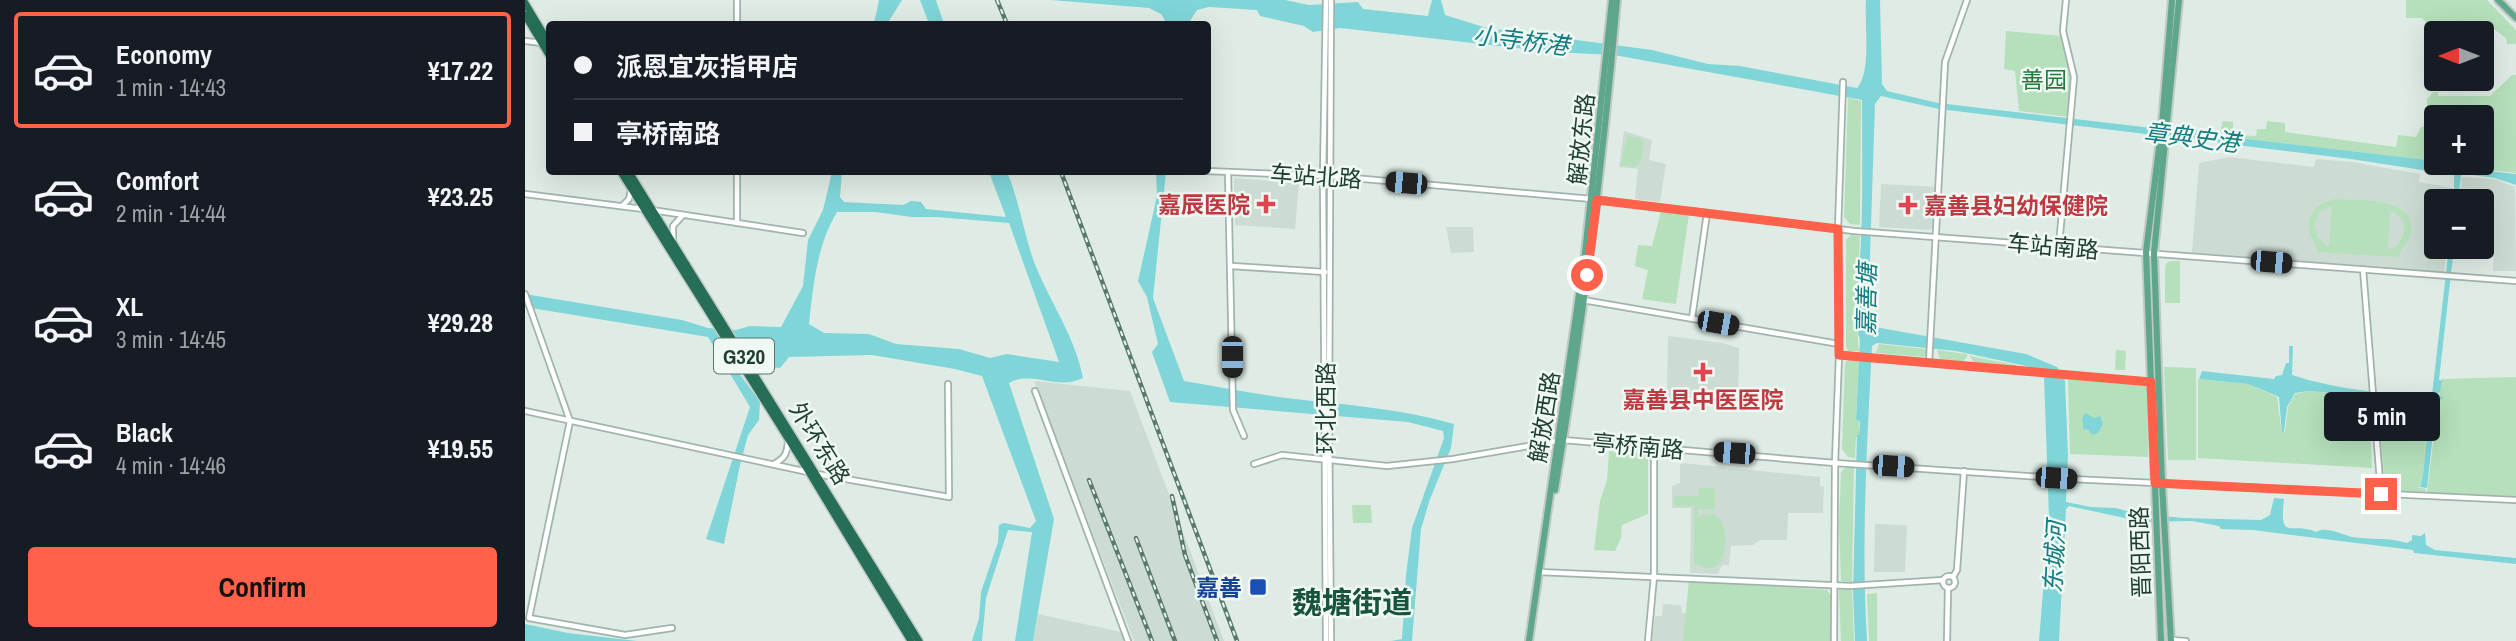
<!DOCTYPE html>
<meta charset="utf-8">
<style>
:root{--surface:#171b24;--page:#242831;--text:#f1f3f6;--muted:#9ea1a6;--line:#363941;--accent:#ff614a}
body{margin:0;font-family:"Archivo Narrow","Noto Sans SC",sans-serif;background:var(--page);color:var(--text);height:100vh;display:flex;flex-direction:column;font-size:26px;white-space:nowrap}
*{box-sizing:border-box;margin:0}
p{font-size:23px;color:var(--muted)}
.icon{flex:none;width:38px;height:38px;fill:none;stroke:currentColor;stroke-width:2;stroke-linecap:round;stroke-linejoin:round}
.map{position:relative;flex:1;overflow:hidden}
.side{display:flex;flex-direction:column;background:var(--surface);width:525px}
.side>*{flex:none}
.top-card{position:absolute;left:21px;top:21px;width:665px;height:154px;border-radius:7px;box-shadow:0 7px 28px #0002;display:grid;align-content:center;height:154px;padding:0 28px;background:var(--surface)}
.needle{width:46px;rotate:270deg}
.fabs{position:absolute;left:1899px;top:21px;display:grid;gap:14px}
.fabs a{display:grid;place-items:center;width:70px;height:70px;border-radius:7px;background:var(--surface);box-shadow:0 7px 28px #0002;font-size:35px}
.end{position:absolute;width:32px;height:32px;margin:-16px;border:9px solid #ff614a;background:#fff;box-shadow:0 0 0 4px #fff}
.from{border-radius:50%}
.bubble{position:absolute;height:49px;border-radius:7px;background:var(--surface);box-shadow:0 7px 28px #0002;font-size:23px;font-weight:700;line-height:49px;text-align:center}
.car{position:absolute;width:21px;height:42px;margin:-21px -10px;border-radius:9px;box-shadow:0 0 5px 2px #0007;background:linear-gradient(#222 24%,#8ab4d8 0 40%,#222 0 76%,#8ab4d8 0 86%,#222 0)}
.top-card b{display:flex;align-items:center;gap:24px;height:66px;font-size:26px}
.top-card b+b{border-top:2px solid var(--line)}
.top-card i{width:18px;height:18px;background:var(--text)}
ul{padding:12px 0 0;list-style:none}
li{display:flex;align-items:center;gap:21px;height:116px;margin:0 14px 10px;padding:0 14px;border:4px solid transparent;border-radius:7px}
li div{flex:1}
li b{display:block;font-size:26px}
li em{font-style:normal;font-weight:700}
li.active{border-color:var(--accent)}
li>.icon{width:63px;height:63px;stroke-width:1.5}
.cta{display:flex;gap:14px;margin-top:auto;padding:14px 28px}
.cta a{flex:1;height:80px;border-radius:7px;background:var(--accent);color:#111;font-size:28px;font-weight:700;line-height:80px;text-align:center}
main{display:flex;flex:1;min-height:0}
.map>svg:first-child{display:block}
</style>
<main>
<section class="side">
<ul>
<li class="active"><svg class="icon" aria-label="car" viewBox="0 0 24 24"><path d="M5 17H2v-5l4-1 3-4h7l3 4 3 1v5h-3M9 17h6M6 11h13"/><circle cx="7" cy="17" r="2"/><circle cx="17" cy="17" r="2"/></svg><div><b>Economy</b><p>1 min · 14:43</p></div><em>¥17.22</em></li>
<li><svg class="icon" aria-label="car" viewBox="0 0 24 24"><path d="M5 17H2v-5l4-1 3-4h7l3 4 3 1v5h-3M9 17h6M6 11h13"/><circle cx="7" cy="17" r="2"/><circle cx="17" cy="17" r="2"/></svg><div><b>Comfort</b><p>2 min · 14:44</p></div><em>¥23.25</em></li>
<li><svg class="icon" aria-label="car" viewBox="0 0 24 24"><path d="M5 17H2v-5l4-1 3-4h7l3 4 3 1v5h-3M9 17h6M6 11h13"/><circle cx="7" cy="17" r="2"/><circle cx="17" cy="17" r="2"/></svg><div><b>XL</b><p>3 min · 14:45</p></div><em>¥29.28</em></li>
<li><svg class="icon" aria-label="car" viewBox="0 0 24 24"><path d="M5 17H2v-5l4-1 3-4h7l3 4 3 1v5h-3M9 17h6M6 11h13"/><circle cx="7" cy="17" r="2"/><circle cx="17" cy="17" r="2"/></svg><div><b>Black</b><p>4 min · 14:46</p></div><em>¥19.55</em></li>
</ul>
<div class="cta"><a>Confirm</a></div>
</section>
<div class="map">
<svg width="1991" height="641" viewBox="0 0 1991 641">
<rect width="100%" height="100%" fill="#dfece5"/>
<g fill="#cddcd3">
<path d="M1099,131L1127,140L1124,160L1141,164L1135,202L1110,199L1113,169L1094,167Z"/>
<path d="M1704,157L1789,167L1791,159L1827,162L1895,174L1894,182L1928,188L1927,201H1911V247H1922L1919,272L1667,253L1674,163Z"/>
<path d="M1937,177L1970,179L1990,187L1991,271H1968V251L1952,250V247H1956V201H1935Z"/>
<path d="M709,178L774,183L770,229L710,225Z"/>
<path d="M1356,184L1412,187L1411,223L1405,230L1354,227Z"/>
<path d="M921,227H948L949,252L926,253Z"/>
<path d="M1143,336L1197,343L1214,348L1213,403L1149,400L1142,396Z"/>
<path d="M509,381L605,391L699,641H609Z"/>
<path d="M1158,463L1295,477V486L1299,487L1298,513H1263L1262,540H1235L1228,545L1206,546L1204,565H1197L1193,574L1165,573L1166,508H1147V486L1155,483V465Z"/>
<path d="M1350,524L1382,525L1380,572H1349Z"/>
<path d="M1138,604L1156,605L1157,613H1162L1158,641H1127L1130,616H1137Z"/>
<path d="M513,614L596,632L601,641H508Z"/>
</g>
<g fill="#b5e0bb" fill-rule="evenodd">
<path d="M1881,0H1962L1991,30V44H1982L1981,38L1962,24H1916V27H1906L1897,18H1881Z"/>
<path d="M1481,31L1537,36L1547,77L1544,117L1494,111L1490,71L1479,69Z"/>
<path d="M1987,75H1991V173L1924,166L1919,163H1956V117H1911V161L1653,131L1654,127L1695,132L1698,121L1708,122V135L1731,136L1732,129H1741L1742,121L1760,123V132L1871,147L1873,135L1891,137L1896,127L1903,126L1902,99L1908,92H1913V96H1965Z"/>
<path d="M1323,98L1336,101L1335,225L1325,224L1319,217Z"/>
<path d="M1103,134L1106,137H1114L1119,143L1115,163L1108,168L1099,165L1098,167L1095,166Z"/>
<path d="M1810,199C1834,201 1891,196 1886,233C1884,243 1875,248 1874,257L1792,252C1792,243 1786,240 1784,231C1781,214 1794,201 1810,199ZM1807,206L1804,245L1803,246L1793,238L1789,225L1795,211ZM1865,210L1877,218L1880,231L1873,245L1863,250Z"/>
<path d="M1136,211L1164,214L1151,304L1117,299L1123,270L1110,266L1113,245L1127,246Z"/>
<path d="M1326,235L1335,236L1331,314L1334,351H1323L1321,346V240Z"/>
<path d="M1645,261H1655V303H1640V269L1641,264Z"/>
<path d="M1354,344L1402,349V355L1398,357L1351,353Z"/>
<path d="M1412,350L1442,354V357L1437,362L1415,359Z"/>
<path d="M1591,350L1601,351L1600,370H1590Z"/>
<path d="M1445,356L1510,369L1449,363Z"/>
<path d="M1325,358L1334,359L1331,416L1334,422V435L1331,437L1330,458L1323,457L1317,449L1320,363Z"/>
<path d="M1639,367L1671,368V460H1643Z"/>
<path d="M1991,377V496L1902,493L1916,379Z"/>
<path d="M1543,379L1622,386L1623,457L1545,454Z"/>
<path d="M1673,379L1723,384L1752,397L1757,434L1760,432L1763,407L1770,394L1783,391L1844,397L1847,468L1673,458Z"/>
<path d="M1853,398L1906,402L1898,474L1894,488L1901,489L1900,493L1860,492L1855,427L1876,428L1877,405L1853,402Z"/>
<path d="M1084,451L1116,453L1123,458V514L1097,525L1096,538L1090,551L1069,550L1075,501L1082,480Z"/>
<path d="M1323,465L1329,466L1327,582L1316,581L1314,523L1316,472Z"/>
<path d="M1174,488H1190V509H1174V504L1173,517C1206,500 1205,558 1191,566C1183,571 1177,565 1169,564V506H1149V496H1174Z"/>
<path d="M827,505H846L847,523H828Z"/>
<path d="M1164,580L1302,590L1308,599V641H1158Z"/>
<path d="M1314,590H1327L1329,641H1316Z"/>
<path d="M1352,593V641H1344L1342,594Z"/>
</g>
<g fill="#80d5d8" fill-rule="evenodd">
<path d="M354,0H377L362,24H349Z"/>
<path d="M395,0H411L419,24H404Z"/>
<path d="M526,0H760L784,5L833,2L838,9L903,16L907,0H916L920,15L962,28L1127,50L1183,64L1215,66L1332,88C1347,72 1339,23 1341,0H1355L1357,84L1362,91L1413,103L1911,161L1924,167L1991,174V185L1970,178L1939,174L1936,175L1933,201H1929V175L1826,159L1414,109L1356,96L1350,104L1344,286V316L1350,327L1501,354L1532,367L1540,381L1543,455L1541,502L1566,507L1591,508L1609,513L1658,518L1736,520L1745,515L1749,498L1759,499C1754,543 1766,521 1791,532C1801,526 1815,534 1827,537C1845,540 1865,537 1882,543L1887,540V535L1896,536L1900,533L1901,545L1910,550L1991,558V564L1889,553L1888,550L1728,530L1696,529L1694,526L1667,521L1618,522L1544,506L1541,509L1534,641H1514L1524,517L1519,377L1510,368L1431,351L1352,343L1347,346C1342,444 1336,542 1342,641H1330L1328,591L1332,435H1334L1335,422L1331,419L1335,340C1326,311 1335,273 1336,240C1338,194 1337,147 1337,100L1089,55L1027,52L815,28L788,32L779,26L735,16L732,10L684,7L672,10L663,24H642L636,14L624,8Z"/>
<path d="M307,172H317L315,197L319,202L378,205L386,201L396,202L401,209L481,217L464,172H482C494,200 498,230 508,259C523,300 550,335 558,378C532,391 508,370 484,383L529,519L508,641H490L507,532L483,530L461,598L457,641H447L454,618L456,592L473,542L474,525L479,523L505,528L511,521L457,376L430,369L347,355L264,357L255,368L244,367L242,350L225,342L196,348L235,402L234,420L223,435L215,465L199,544L181,539L225,407L183,337L0,307V294L157,320L183,328L211,330L225,326L256,327L278,286L283,240L298,210ZM312,212H350L387,217H412L484,223L534,362L482,354L465,358L434,349L371,344L344,334L299,333L284,324C288,286 292,245 312,212Z"/>
<path d="M631,172H641L628,298L659,381C696,387 733,395 770,399C824,405 876,409 929,424L926,448L905,499L896,529L887,641H866L877,639L881,575L887,528L919,438L918,431L883,422L645,402L627,352L633,344L622,297L613,281L632,196Z"/>
<path d="M1924,247H1929L1914,380L1917,381L1915,392L1911,394L1919,398L1914,400L1911,406L1902,488L1895,487L1898,474L1906,401L1783,391L1770,393L1762,407L1759,432L1757,434L1754,397L1723,384L1674,379L1677,371L1749,379L1751,376L1757,375L1761,363H1764V346H1768L1767,375C1813,390 1859,394 1907,395Z"/>
<path d="M1560,413L1569,418L1575,416L1578,424L1573,433L1567,435L1563,429L1559,430L1557,419Z"/>
<path d="M0,624L43,633L112,641H0Z"/>
</g>
<g fill="none" stroke-linecap="round" stroke-linejoin="round">
<g stroke="#a1b4ac" stroke-width="8">
<g id="minor">
<path d="M212,24V0"/>
<path d="M0,41L17,43"/>
<path d="M682,171L805,176L1067,199L1329,231L1991,281"/>
<path d="M212,172V223"/>
<path d="M703,172L708,410L719,436"/>
<path d="M0,194L118,209"/>
<path d="M97,206L104,199L106,190"/>
<path d="M127,210L278,233"/>
<path d="M148,241V226L158,215"/>
<path d="M1534,246L1549,77L1538,31L1541,0"/>
<path d="M706,266L800,272"/>
<path d="M1838,269L1856,494"/>
<path d="M0,294L45,421L4,618L100,635L147,628"/>
<path d="M1058,300L1314,344"/>
<path d="M1167,318L1182,213"/>
<path d="M1314,355L1626,382"/>
<path d="M1404,363L1420,62L1442,0"/>
<path d="M510,391L603,641"/>
<path d="M0,411L283,472"/>
<path d="M249,464C260,458 262,454 263,441"/>
<path d="M729,464L757,455L862,466L928,459L1038,440L1310,463L1546,479L1991,500"/>
<path d="M292,474L424,497L423,384"/>
<path d="M1014,572L1325,586L1418,580"/>
<circle cx="1424" cy="582" r="6"/>
<path d="M1428,577L1432,570L1439,471"/>
<path d="M1646,640L1661,641"/>
<path d="M801,641L798,176L801,0"/>
<path d="M806,641L804,423L806,0"/>
<path d="M1123,641L1129,576V447"/>
<path d="M1309,641L1310,463L1314,355L1313,229L1318,82"/>
<path d="M1422,641L1423,588"/>
</g>
</g>
<g stroke="#c0c9c6" stroke-width="10">
<g id="major">
<path d="M1973,0L1991,18"/>
<path d="M1030,490C1057,328 1078,164 1092,0"/>
<path d="M1004,641L1060,253L1087,0"/>
<path d="M1636,641L1621,252L1637,124L1647,0"/>
<path d="M1646,641L1637,484L1629,253L1654,0"/>
</g>
</g>
<g stroke="#c0c9c6" stroke-width="10">
<g id="highway">
<path d="M0,3L24,43"/>
<path d="M0,15L24,55"/>
<path d="M96,172L284,472L386,641"/>
<path d="M104,172L394,641"/>
</g>
</g>
<use href="#minor" stroke="#fff" stroke-width="4.5"/>
<use href="#major" stroke="#5ea78c" stroke-width="6"/>
<use href="#highway" stroke="#266e57" stroke-width="7"/>
<g stroke="#587a6d" stroke-width="4.5">
<g id="rail">
<path d="M472,0L482,24"/>
<path d="M536,172L712,641"/>
<path d="M564,480L627,641"/>
<path d="M647,496L660,555L692,641"/>
<path d="M611,538L650,641"/>
</g>
</g>
<use href="#rail" stroke="#f0f8f3" stroke-width="2" stroke-dasharray="5" stroke-linecap="butt"/>
</g>
<g fill="none" stroke-linecap="round" stroke-linejoin="round">
<path stroke="#ff614a" stroke-width="9" d="M1062,275L1072,200L1313,229L1314,355L1626,382L1630,483L1856,494"/>
</g>
<g fill="#e0444e" stroke="#f0f8f3" stroke-width="2.5">
<path d="M737.5 193.5h7v7h7v7h-7v7h-7v-7h-7v-7h7z"/>
<path d="M1379.5 194.5h7v7h7v7h-7v7h-7v-7h-7v-7h7z"/>
<path d="M1174.5 361.5h7v7h7v7h-7v7h-7v-7h-7v-7h7z"/>
</g>
<rect fill="#1a4fb4" stroke="#f0f8f3" stroke-width="2.5" x="724" y="578" width="18" height="18" rx="3.5"/>
<g text-anchor="middle" dominant-baseline="central" stroke-width="5" stroke-linejoin="round" paint-order="stroke">
<rect fill="#f0f8f3" stroke="#5d766c" stroke-width="2" x="189" y="338.5" width="60" height="35" rx="5"/>
<g font-size="21" font-weight="bold" fill="#1e3e32">
<text x="219" y="356">G320</text>
</g>
<g font-size="23" fill="#237a3a" stroke="#f0f8f3">
<text x="1519" y="79">善园</text>
</g>
<g font-size="23" fill="#1e3e32" stroke="#f0f8f3">
<text transform="translate(1056 139) rotate(-84)">解放东路</text>
<text transform="translate(791 176) rotate(4)">车站北路</text>
<text transform="translate(1528 246) rotate(5)">车站南路</text>
<text transform="translate(800 408) rotate(-90)">环北西路</text>
<text transform="translate(1019 417) rotate(-81)">解放西路</text>
<text transform="translate(295 443) rotate(58)">外环东路</text>
<text transform="translate(1113 446) rotate(5)">亭桥南路</text>
<text transform="translate(1615 552) rotate(-92)">晋阳西路</text>
</g>
<g font-size="23" font-weight="bold" fill="#be3a42" stroke="#f0f8f3" text-anchor="end">
<text x="725" y="204">嘉辰医院</text>
<text x="1399" y="205" text-anchor="start">嘉善县妇幼保健院</text>
<text x="1178" y="399" text-anchor="middle">嘉善县中医医院</text>
</g>
<g font-size="23" font-weight="bold" fill="#164399" stroke="#f0f8f3" text-anchor="end">
<text x="717" y="587">嘉善</text>
</g>
<g font-size="24" font-style="italic" fill="#117c81" stroke="#f0f8f3">
<text transform="translate(996 40) rotate(7)">小寺桥港</text>
<text transform="translate(1667 137) rotate(7)">章典史港</text>
<text transform="translate(1341 299) rotate(-89)">嘉善塘</text>
<text transform="translate(1529 557) rotate(-87)">东城河</text>
</g>
<g font-size="30" font-weight="bold" fill="#18533d" stroke="#f0f8f3">
<text x="827" y="602">魏塘街道</text>
</g>
</g>
</svg>
<div class="fabs">
<a><svg class="needle" viewBox="-14 -14 28 28"><path d="M0-13l5 13h-10z" fill="#e53935"/><path d="M0 13l5-13h-10z" fill="#9ea1a6"/></svg></a>
<a>+</a>
<a>−</a>
</div>
<i class="end from" style="left:1062px;top:275px"></i>
<i class="end" style="left:1856px;top:494px"></i>
<div class="bubble" style="left:1799px;top:392px;width:116px">5 min</div>
<i class="car" style="left:881px;top:183px;rotate:275deg"></i>
<i class="car" style="left:1746px;top:262px;rotate:95deg"></i>
<i class="car" style="left:1193px;top:323px;rotate:100deg"></i>
<i class="car" style="left:707px;top:357px;rotate:180deg"></i>
<i class="car" style="left:1209px;top:453px;rotate:274deg"></i>
<i class="car" style="left:1368px;top:466px;rotate:94deg"></i>
<i class="car" style="left:1531px;top:478px;rotate:94deg"></i>
<div class="top-card">
<b><i class="from"></i>派恩宜灰指甲店</b>
<b><i></i>亭桥南路</b>
</div>
</div>
</main>
